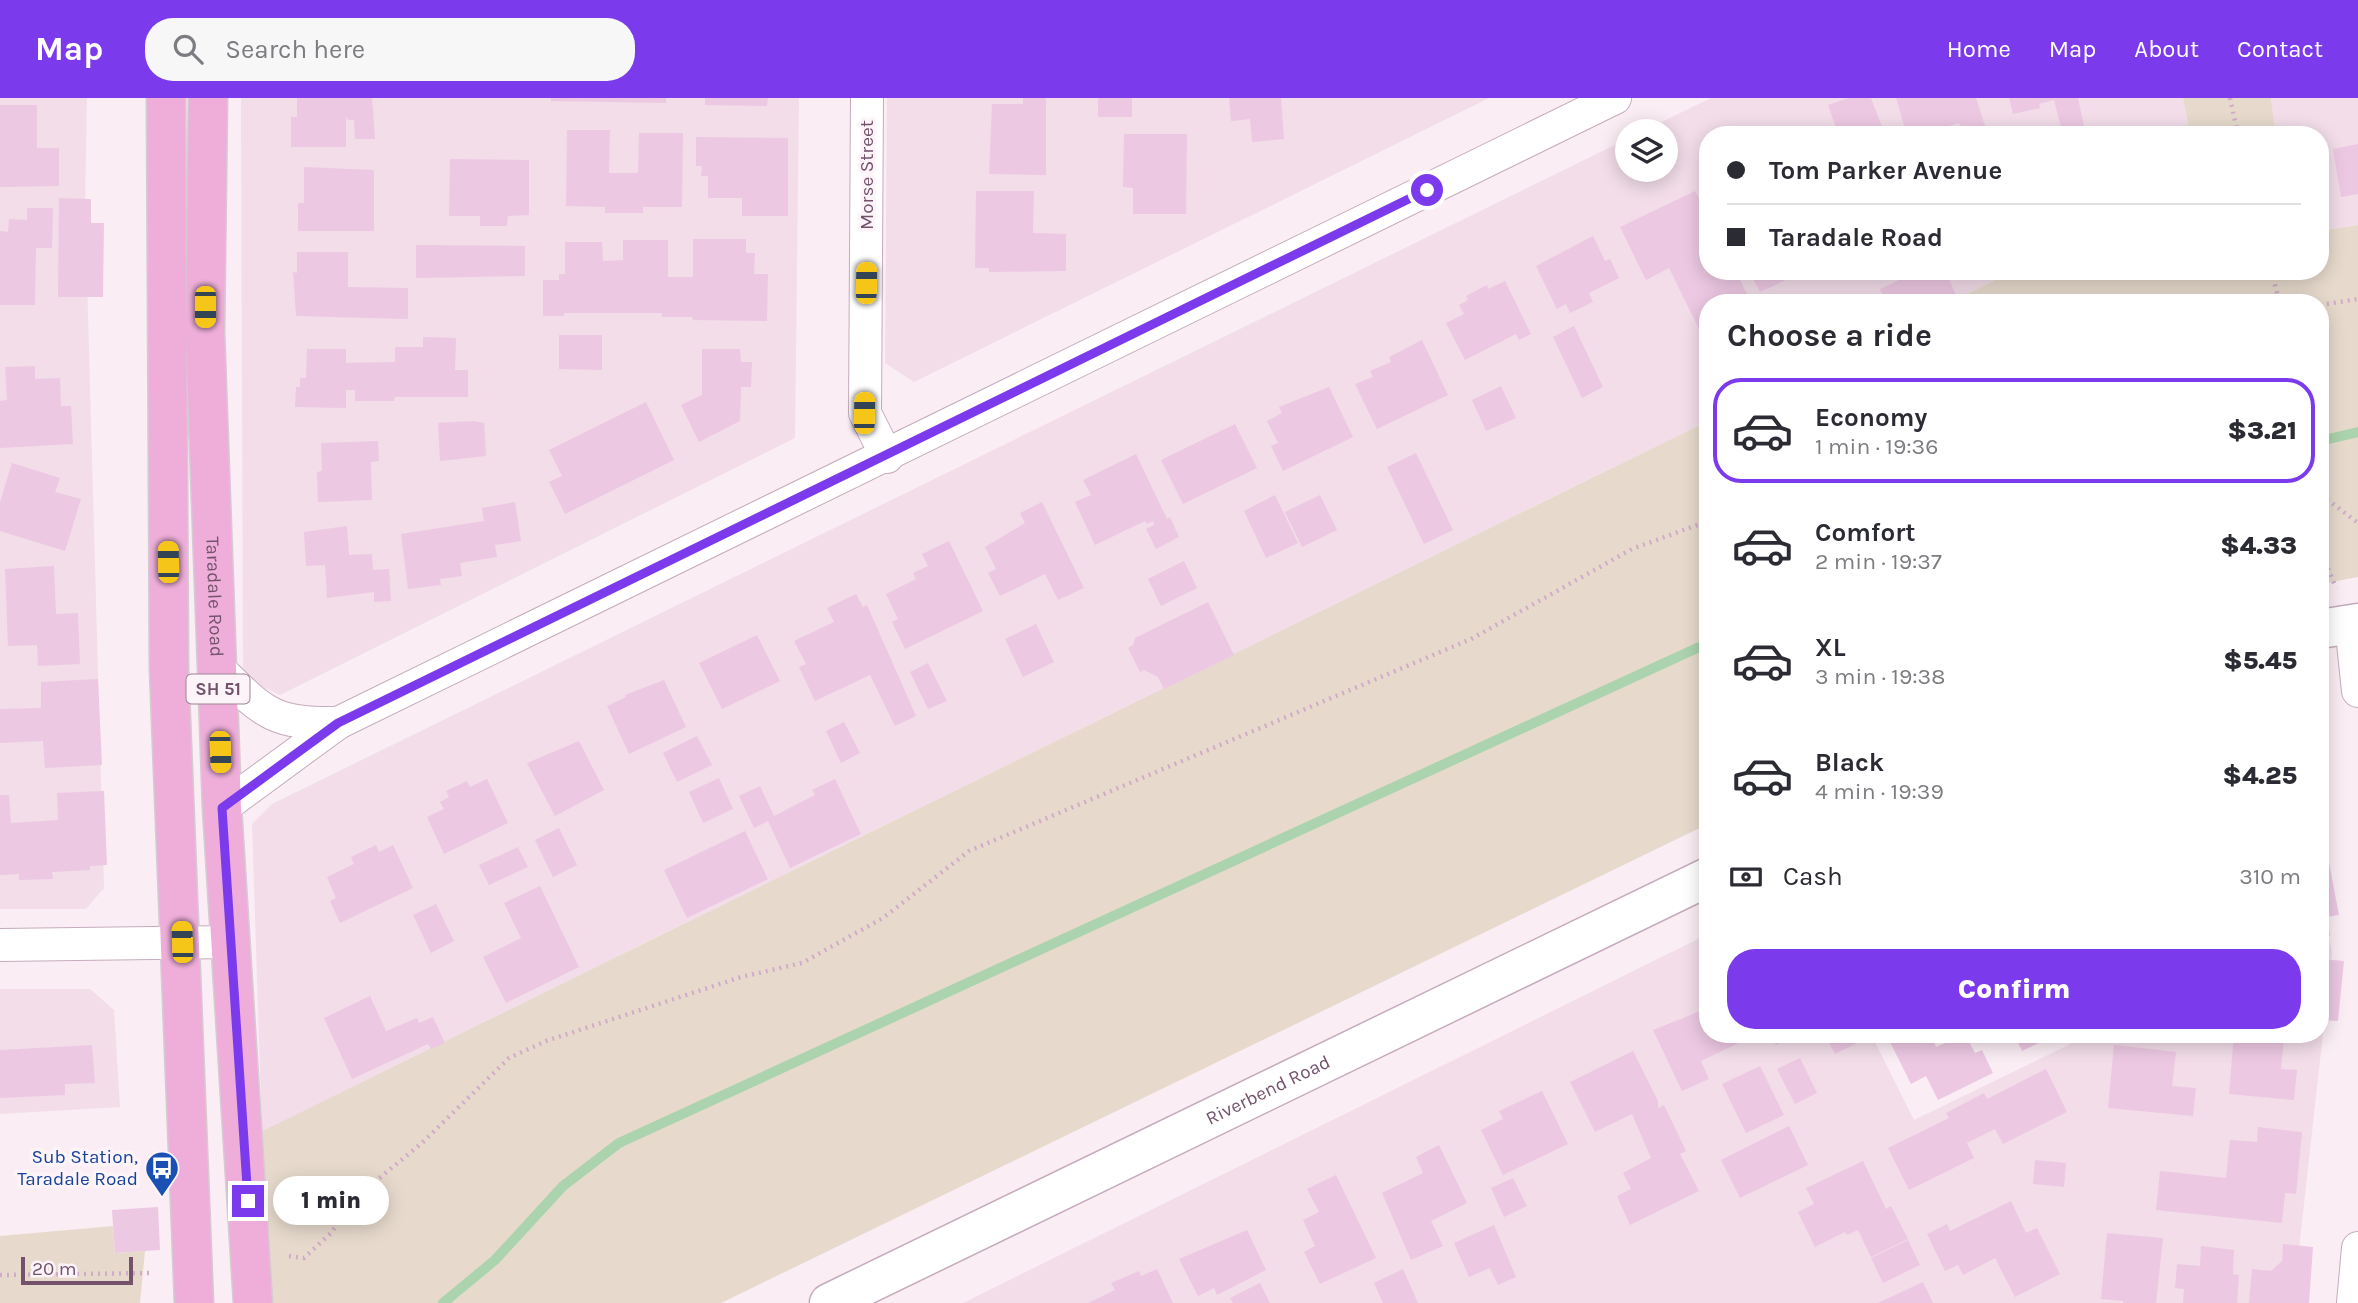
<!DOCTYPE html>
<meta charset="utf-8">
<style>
:root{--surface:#fff;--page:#f7f7f7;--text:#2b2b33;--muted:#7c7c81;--line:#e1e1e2;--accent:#7c3aed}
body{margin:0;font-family:Karla,sans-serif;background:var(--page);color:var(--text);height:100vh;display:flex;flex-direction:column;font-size:26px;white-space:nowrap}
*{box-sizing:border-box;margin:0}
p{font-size:23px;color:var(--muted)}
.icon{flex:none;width:38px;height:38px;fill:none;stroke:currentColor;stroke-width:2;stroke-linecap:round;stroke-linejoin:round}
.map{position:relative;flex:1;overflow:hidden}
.drawer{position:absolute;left:1699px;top:196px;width:630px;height:749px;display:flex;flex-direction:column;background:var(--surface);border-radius:28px;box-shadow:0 4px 18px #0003}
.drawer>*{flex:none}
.banner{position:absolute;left:1699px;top:28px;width:630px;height:154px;border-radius:28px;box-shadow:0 4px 18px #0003;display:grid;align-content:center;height:154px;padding:0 28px;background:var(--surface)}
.buttons{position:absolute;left:1615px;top:21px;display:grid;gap:14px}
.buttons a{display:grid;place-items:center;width:63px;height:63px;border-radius:50%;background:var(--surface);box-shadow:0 4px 18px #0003;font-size:35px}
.scale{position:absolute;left:21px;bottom:18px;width:112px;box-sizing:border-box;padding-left:7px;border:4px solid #74526c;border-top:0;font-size:19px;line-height:24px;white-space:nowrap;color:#74526c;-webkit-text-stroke:5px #fdf4f9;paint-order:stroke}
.end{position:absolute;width:32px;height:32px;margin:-16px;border:9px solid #7c3aed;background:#fff;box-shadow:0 0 0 4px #fff}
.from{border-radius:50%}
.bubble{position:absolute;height:49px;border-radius:24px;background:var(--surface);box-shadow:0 4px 18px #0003;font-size:23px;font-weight:800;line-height:49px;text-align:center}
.car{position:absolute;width:21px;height:42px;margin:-21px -10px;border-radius:9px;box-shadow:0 0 5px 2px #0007;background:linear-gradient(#f5c518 24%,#345 0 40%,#f5c518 0 76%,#345 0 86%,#f5c518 0)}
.banner b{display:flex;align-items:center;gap:24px;height:66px;font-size:26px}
.banner b+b{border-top:2px solid var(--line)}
.banner i{width:18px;height:18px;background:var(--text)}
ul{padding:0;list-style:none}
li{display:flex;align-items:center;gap:21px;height:105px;margin:0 14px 10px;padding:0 14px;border:4px solid transparent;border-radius:28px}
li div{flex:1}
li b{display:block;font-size:26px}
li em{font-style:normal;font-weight:800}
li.selected{border-color:var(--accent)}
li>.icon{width:63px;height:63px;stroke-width:1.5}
h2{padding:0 28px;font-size:32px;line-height:84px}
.pay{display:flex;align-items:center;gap:18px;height:77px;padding:0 28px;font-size:26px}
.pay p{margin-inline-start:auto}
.cta{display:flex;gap:14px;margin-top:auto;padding:14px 28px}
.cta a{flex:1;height:80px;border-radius:28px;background:var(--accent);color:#fff;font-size:28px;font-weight:800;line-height:80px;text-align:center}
header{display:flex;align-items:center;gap:42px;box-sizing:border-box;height:98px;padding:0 35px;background:var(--accent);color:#fff}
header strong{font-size:33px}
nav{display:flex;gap:38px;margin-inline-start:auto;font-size:24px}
.search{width:490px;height:63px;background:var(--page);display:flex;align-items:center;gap:18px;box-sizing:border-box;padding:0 24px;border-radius:28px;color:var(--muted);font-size:26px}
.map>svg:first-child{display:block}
</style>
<header>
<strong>Map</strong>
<div class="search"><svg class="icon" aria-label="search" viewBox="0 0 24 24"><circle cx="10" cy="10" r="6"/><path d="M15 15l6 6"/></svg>Search here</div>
<nav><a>Home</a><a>Map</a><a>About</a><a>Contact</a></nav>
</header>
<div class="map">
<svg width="2358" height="1205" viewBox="0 0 2358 1205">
<rect width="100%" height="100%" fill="#fbedf4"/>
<g fill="#f2dde9">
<path d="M0,0H87L85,108L104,790L86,811H0Z"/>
<path d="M241,0H799L795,340L280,597L243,579Z"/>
<path d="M887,0H1489L914,284L885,265Z"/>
<path d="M1711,0H2183L2190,37H1708V173H2020L2009,175L1949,205H1708V323L262,1033L252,726L272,706L1627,41L1628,72H1666V33H1643Z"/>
<path d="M2271,0H2358V127L2321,133L2320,37H2276Z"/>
<path d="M2321,799L2332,855L2293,1205H963L1708,836V936H1871L1914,1022L2091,936H2320Z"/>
<path d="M0,891H90L114,912L120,1009L0,1016Z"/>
</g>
<g fill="#e7dacd">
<path d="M2183,0H2271L2276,37H2190Z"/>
<path d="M2358,127V479L2321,486L2320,205H1949L2009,175L2020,173H2320L2321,133Z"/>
<path d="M1708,323V726L721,1205H271L262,1033Z"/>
<path d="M113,1128L115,1155L145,1153L140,1205H0V1138Z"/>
</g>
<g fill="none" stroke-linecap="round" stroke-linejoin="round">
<g stroke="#abd3ad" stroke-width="10">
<path d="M2320,343L2358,334"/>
<path d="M443,1205L495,1162L563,1088L619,1045L1708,545"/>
</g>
</g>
<g fill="#edc8e3">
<path d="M297,0H372L375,41H355L354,22H348L346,18V49H291V19H297Z"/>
<path d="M551,0H666V5L551,3Z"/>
<path d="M705,0H768L767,8L705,7Z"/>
<path d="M1023,0H1046V77L989,76L992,6H1023Z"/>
<rect x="1098" y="0" width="34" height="19"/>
<path d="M1229,0H1281L1284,41L1252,44L1250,21L1231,23Z"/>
<path d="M1848,0H1871L1885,37H1825L1837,32L1828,7Z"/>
<path d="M1896,0H1976L1988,37H1963L1959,25L1949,28L1952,37H1907Z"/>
<path d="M2009,0H2078L2086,37H2050L2049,31L2061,29L2054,2L2039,6L2040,10L2013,16Z"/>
<path d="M0,7H37V50H59V88L0,89Z"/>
<path d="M2142,30L2143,37H2119V36Z"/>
<path d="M567,32H610L609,75H638L639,35H683L682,109H643V115H605V109L566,108Z"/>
<path d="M1124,36H1187L1186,116H1133V90L1123,89Z"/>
<path d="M696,39L788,40V118H742V100H708V78H701L702,68H696Z"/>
<path d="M2358,46V96L2341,99L2333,51Z"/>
<path d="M450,61L529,62V117L508,118L507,128H480V118H449Z"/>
<path d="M304,69L374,72V133H298V105H304Z"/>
<path d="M976,93H1034L1033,135L1066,136V173L989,174V170H975Z"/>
<path d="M1695,93L1708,118V173H1736L1751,205H1708V249L1669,170L1646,182L1620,129Z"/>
<path d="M59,100L91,101V125H104L103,199H58Z"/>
<path d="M27,110H53L52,150H36L35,207H0V133L8,134L9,121L27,122Z"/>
<path d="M1593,138L1605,163L1610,161L1619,180L1589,195L1593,204L1570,215L1566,206L1557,211L1536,168Z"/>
<path d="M693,141H746V155H755L754,176H768L767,223L693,222L692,219H662V215H564V218H543V182H559V176H565V144H602L603,163L623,162V142H668V179H693Z"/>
<path d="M416,147L525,148V178L416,180Z"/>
<path d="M297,154H348V189L408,190V221L296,218L293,174L297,175Z"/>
<path d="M1749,173H1789L1792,179L1760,194Z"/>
<path d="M1918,173H1945L1958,201L1949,205H1886L1880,191Z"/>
<path d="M1505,183L1531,236L1519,242L1516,236L1465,262L1446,225L1464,216L1459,207L1468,202L1466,198L1487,187L1488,191Z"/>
<path d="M1574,228L1603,289L1582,300L1553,239Z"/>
<path d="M559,237H602V272L559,271Z"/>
<path d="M423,239L456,240L455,272H468V299H395L394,303H355V292H346V310L295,309L296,289H300V280H306L307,251H346V265L395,264V249H423Z"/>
<path d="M1422,242L1448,297L1377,331L1355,286L1373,279L1370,273L1391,264L1389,259Z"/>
<path d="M702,251H740L741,264H752L751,289H741L740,323L699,344L681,307L702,297Z"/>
<path d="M35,268V281L60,280L61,308H71L73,346L0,350V303L7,302L5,269Z"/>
<path d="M1501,288L1516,320L1486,333L1472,302Z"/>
<path d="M1329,289L1353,339L1283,373L1271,348L1278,345L1267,323L1282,315L1279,309Z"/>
<path d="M646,304L674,362L565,416L549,384L562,378L549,352Z"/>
<path d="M473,323L484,325L486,358L440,363L438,325Z"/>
<path d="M1235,326L1257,370L1183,406L1161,362Z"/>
<path d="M378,343L379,363L371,364L372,402L318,404L317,374L322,373L321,345Z"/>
<path d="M1416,355L1453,432L1424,446L1387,369Z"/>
<path d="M1136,356L1167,421L1170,419L1179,439L1156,451L1146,431L1154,427L1153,423L1147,426L1145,423L1095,447L1075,404L1091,397L1083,382Z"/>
<path d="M12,365L60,380L55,394L81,401L65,453L0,433V404Z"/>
<path d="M1275,397L1298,445L1266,460L1244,413Z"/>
<path d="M1320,397L1337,432L1302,449L1285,414Z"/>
<path d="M515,404L521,443L495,447L497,459L460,465L462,478L440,481L441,487L408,491L401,436L484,423L482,410Z"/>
<path d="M1042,404L1084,490L1058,502L1045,476L1000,498L988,475L996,471L985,449L1025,425L1020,415Z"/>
<path d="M347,428L349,457L372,456L373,472L389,471L391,503L374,504V494L327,500L325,467L306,468L304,434Z"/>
<path d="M949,443L983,513L905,551L892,524L898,521L886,496L916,481L913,475L928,468L922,456Z"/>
<path d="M1184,463L1197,490L1161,508L1148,481Z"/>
<path d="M54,468L56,516L78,515L80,566L38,568L37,547L8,548L5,471Z"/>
<path d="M856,496L863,509L867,507L916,618L895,628L870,577L815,603L799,569L806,566L794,543L834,524L827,510Z"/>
<path d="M1208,504L1234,557L1164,591L1158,579L1144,572L1140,574L1128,550L1133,547L1135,540Z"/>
<path d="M1036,526L1054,564L1023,579L1005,541Z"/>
<path d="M757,537L780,583L722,611L699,565Z"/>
<path d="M928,565L947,603L928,611L910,574Z"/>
<path d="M98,581L102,667L45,670L43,643L0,645V611L41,610V584Z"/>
<path d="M664,582L686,629L629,656L607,608L626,599L625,597Z"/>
<path d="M844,624L860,655L841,665L826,633Z"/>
<path d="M697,638L712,667L677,684L663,655Z"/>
<path d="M579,643L604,692L555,718L527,665Z"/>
<path d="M719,680L733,711L703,725L689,694Z"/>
<path d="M487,681L508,725L444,756L427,719L444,711L440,704L449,699L446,693L467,683L470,689Z"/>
<path d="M835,681L861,736L790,770L768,723L754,730L739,698L760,688L774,718L815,697L812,692Z"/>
<path d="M104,693L107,767L90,768V772L52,774L53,781L19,782V776L0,777V697H9L11,725L58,722L57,695Z"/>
<path d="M2320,719L2329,743L2320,746Z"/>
<path d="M559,730L577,767L553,779L535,742Z"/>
<path d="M745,733L768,781L687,820L664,772Z"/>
<path d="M376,747L379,754L393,747L413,790L340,825L330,803L336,800L327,779L354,766L351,759Z"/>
<path d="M518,749L528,769L489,787L479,767Z"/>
<path d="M2328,759L2339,817L2327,819L2330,838L2320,840V760Z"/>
<path d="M540,788L579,869L506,905L483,859L521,840L504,805Z"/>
<path d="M436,806L454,843L431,855L413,817Z"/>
<path d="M2320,861L2344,863L2338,923L2320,922Z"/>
<path d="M370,898L386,933L417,920L419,925L433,919L445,945L431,951L428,946L352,981L324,920Z"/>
<path d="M1708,910V936H1742L1745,942L1701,963L1709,981L1682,993L1653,932Z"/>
<path d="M1770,936H1797L1776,947Z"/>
<path d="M1825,936H1862L1865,941L1835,956Z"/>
<path d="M1886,936H1930L1936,949L1965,936L1975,955L1982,952L1993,975L1938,1002L1926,978L1911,986Z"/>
<path d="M2014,936H2072L2058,943L2055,937L2022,953Z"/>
<path d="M2234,936H2303V942L2284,940L2281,971L2297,972L2294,1002L2229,996Z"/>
<path d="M92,947L95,985L65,986V997L0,1000V952Z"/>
<path d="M2114,947L2176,954L2172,988L2196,990L2193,1018L2108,1010Z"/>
<path d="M1633,953L1658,1003V1010L1664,1007L1686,1053L1680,1056L1699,1093L1630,1127L1617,1098L1631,1091L1623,1075L1651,1060L1632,1016L1595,1034L1570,984Z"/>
<path d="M1800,960L1817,995L1795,1006L1777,971Z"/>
<path d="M1760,968L1784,1017L1746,1035L1722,986Z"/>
<path d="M2046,971L2067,1014L2003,1046L1995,1031L1967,1045L1974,1060L1909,1092L1888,1050L1949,1020L1946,1015L1984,995L1987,1001Z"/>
<path d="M1542,993L1568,1046L1503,1077L1481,1032L1503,1021L1499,1013Z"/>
<path d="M1789,1028L1808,1067L1740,1100L1721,1062Z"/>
<path d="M2258,1029L2302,1034L2296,1096L2285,1095L2282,1125L2156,1112L2160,1073L2226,1080L2230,1042L2257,1044Z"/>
<path d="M1439,1047L1467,1105L1431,1123L1443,1148L1411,1162L1382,1095L1423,1075L1416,1059Z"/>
<path d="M2035,1062L2066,1065L2064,1089L2033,1086Z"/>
<path d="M1863,1063L1886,1111L1891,1108L1908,1141L1871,1159L1858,1132L1847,1137L1845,1134L1815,1149L1798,1114L1814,1106L1806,1090Z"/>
<path d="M1336,1077L1376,1160L1320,1186L1304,1154L1315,1148L1303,1122L1319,1114L1307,1091Z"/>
<path d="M1513,1080L1527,1108L1504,1119L1491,1090Z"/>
<path d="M2011,1103L2026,1135L2037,1130L2060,1176L2015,1199L1995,1160L1963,1177L1958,1167L1945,1173L1927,1136L1947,1126L1950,1133Z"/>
<path d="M158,1109L160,1152L115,1155L112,1112Z"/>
<path d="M1494,1127L1516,1179L1498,1187L1490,1170L1469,1179L1454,1145Z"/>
<path d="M1247,1132L1266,1172L1217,1197L1214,1190L1198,1198L1179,1161Z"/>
<path d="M2107,1135L2163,1140L2156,1205H2123V1203L2101,1201Z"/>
<path d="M1908,1142L1920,1167L1883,1185L1871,1160Z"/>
<path d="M2283,1146L2313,1149L2309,1205H2249L2252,1171L2271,1173L2282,1163Z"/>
<path d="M2201,1148L2234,1152L2233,1176L2239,1177L2237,1205H2183L2184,1191L2175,1190L2177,1166L2200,1168Z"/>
<path d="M1157,1171L1173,1205H1088L1115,1192L1111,1185L1139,1173L1141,1178Z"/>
<path d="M1403,1171L1418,1205H1383L1374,1185Z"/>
<path d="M1923,1184L1933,1205H1878Z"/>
<path d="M1260,1185L1270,1205H1233L1230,1200Z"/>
</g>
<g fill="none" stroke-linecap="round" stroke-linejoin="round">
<g stroke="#c5acbd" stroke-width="34">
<g id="minor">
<path d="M867,0L865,315L887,359"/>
<path d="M2351,526L2358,593"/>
<path d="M218,570C264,615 272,626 338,625"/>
<path d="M222,710L338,625L1615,0"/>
<path d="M0,847L231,844"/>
<path d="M2353,1205L2358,1150"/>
</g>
</g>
<g stroke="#c5acbd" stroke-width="41">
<g id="tertiary">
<path d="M2320,531L2358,525"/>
<path id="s1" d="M829,1205L1708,779"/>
</g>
</g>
<g stroke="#d5cbd3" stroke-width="41">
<g id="trunk">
<path d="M166,0L169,571L194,1205"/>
<path id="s2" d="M208,0L205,234L222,710L253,1205"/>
</g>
</g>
<g stroke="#d2abc8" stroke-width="4.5" stroke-dasharray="2 5" stroke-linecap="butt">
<path d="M2230,0L2238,37"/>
<path d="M2271,173L2280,205"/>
<path d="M2320,207L2358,201"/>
<path d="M2320,404L2328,402L2358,425"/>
<path d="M2320,451L2336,490"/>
<path d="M289,1158L304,1160L331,1135L354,1101L422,1045L509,960L546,943L741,879L802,865L883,820L969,753L1471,541L1632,451L1708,423"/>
<path d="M0,1177L154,1175"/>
</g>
<use href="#minor" stroke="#fff" stroke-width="32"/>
<use href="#tertiary" stroke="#fff" stroke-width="38"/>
<use href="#trunk" stroke="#eeaed9" stroke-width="38"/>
</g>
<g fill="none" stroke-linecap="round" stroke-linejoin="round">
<path stroke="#7c3aed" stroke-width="9" d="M248,1103L222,710L338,625L1427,92"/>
</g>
<defs>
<g id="bus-pin" transform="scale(1.75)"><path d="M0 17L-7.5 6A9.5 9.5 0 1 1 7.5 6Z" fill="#1a4fb4" stroke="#fdf4f9"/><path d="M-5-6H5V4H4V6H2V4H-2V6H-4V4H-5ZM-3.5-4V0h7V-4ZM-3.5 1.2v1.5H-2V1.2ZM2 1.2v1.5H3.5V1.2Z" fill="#fff"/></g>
</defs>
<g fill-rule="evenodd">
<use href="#bus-pin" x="162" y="1070"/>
</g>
<g text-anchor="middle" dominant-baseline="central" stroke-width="7" stroke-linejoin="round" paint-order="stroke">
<rect fill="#fdf4f9" stroke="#9d8396" stroke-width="2" x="186.5" y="576.5" width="63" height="29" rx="5"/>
<g font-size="18" font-weight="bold" fill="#74526c">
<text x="218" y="591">SH 51</text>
</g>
<g font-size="19" fill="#74526c" stroke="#fdf4f9">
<text transform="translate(867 77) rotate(-90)">Morse Street</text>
<text stroke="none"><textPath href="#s2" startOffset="499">Taradale Road</textPath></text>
<text stroke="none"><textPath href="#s1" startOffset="488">Riverbend Road</textPath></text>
</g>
<g font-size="19" fill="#164399" stroke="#fdf4f9" text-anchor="end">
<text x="138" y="1059">Sub Station,<tspan x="138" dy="22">Taradale Road</tspan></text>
</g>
</g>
</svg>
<div class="buttons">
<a><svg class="icon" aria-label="layers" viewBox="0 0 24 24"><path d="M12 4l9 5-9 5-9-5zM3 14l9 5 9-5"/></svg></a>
</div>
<div class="scale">20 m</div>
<i class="end from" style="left:1427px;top:92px"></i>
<i class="end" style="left:248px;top:1103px"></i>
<div class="bubble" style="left:273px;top:1078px;width:116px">1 min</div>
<i class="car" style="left:866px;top:185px;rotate:1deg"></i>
<i class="car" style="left:205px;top:209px;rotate:180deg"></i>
<i class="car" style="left:864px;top:315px;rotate:1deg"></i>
<i class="car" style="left:168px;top:464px;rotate:359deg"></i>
<i class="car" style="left:220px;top:654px;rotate:178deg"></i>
<i class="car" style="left:182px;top:844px;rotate:358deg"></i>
<div class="banner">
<b><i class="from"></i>Tom Parker Avenue</b>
<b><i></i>Taradale Road</b>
</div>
<section class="drawer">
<h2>Choose a ride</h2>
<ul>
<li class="selected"><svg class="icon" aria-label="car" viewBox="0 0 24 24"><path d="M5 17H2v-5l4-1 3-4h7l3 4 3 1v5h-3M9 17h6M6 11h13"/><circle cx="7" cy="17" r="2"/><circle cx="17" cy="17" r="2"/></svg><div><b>Economy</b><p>1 min · 19:36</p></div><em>$3.21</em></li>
<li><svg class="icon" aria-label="car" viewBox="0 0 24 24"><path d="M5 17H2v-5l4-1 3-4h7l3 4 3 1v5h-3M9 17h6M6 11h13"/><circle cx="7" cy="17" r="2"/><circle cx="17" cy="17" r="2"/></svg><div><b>Comfort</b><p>2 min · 19:37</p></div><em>$4.33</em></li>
<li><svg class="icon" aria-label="car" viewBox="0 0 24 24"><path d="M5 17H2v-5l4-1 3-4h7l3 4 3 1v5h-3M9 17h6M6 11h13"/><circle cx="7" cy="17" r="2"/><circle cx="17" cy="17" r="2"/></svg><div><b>XL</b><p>3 min · 19:38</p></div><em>$5.45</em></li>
<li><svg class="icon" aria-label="car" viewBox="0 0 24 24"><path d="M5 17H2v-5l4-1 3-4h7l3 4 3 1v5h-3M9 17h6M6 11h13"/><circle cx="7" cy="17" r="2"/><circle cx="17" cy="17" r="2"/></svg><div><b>Black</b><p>4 min · 19:39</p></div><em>$4.25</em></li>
</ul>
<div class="pay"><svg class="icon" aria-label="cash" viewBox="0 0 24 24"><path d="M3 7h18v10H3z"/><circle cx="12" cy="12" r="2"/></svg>Cash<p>310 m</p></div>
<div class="cta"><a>Confirm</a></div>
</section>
</div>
